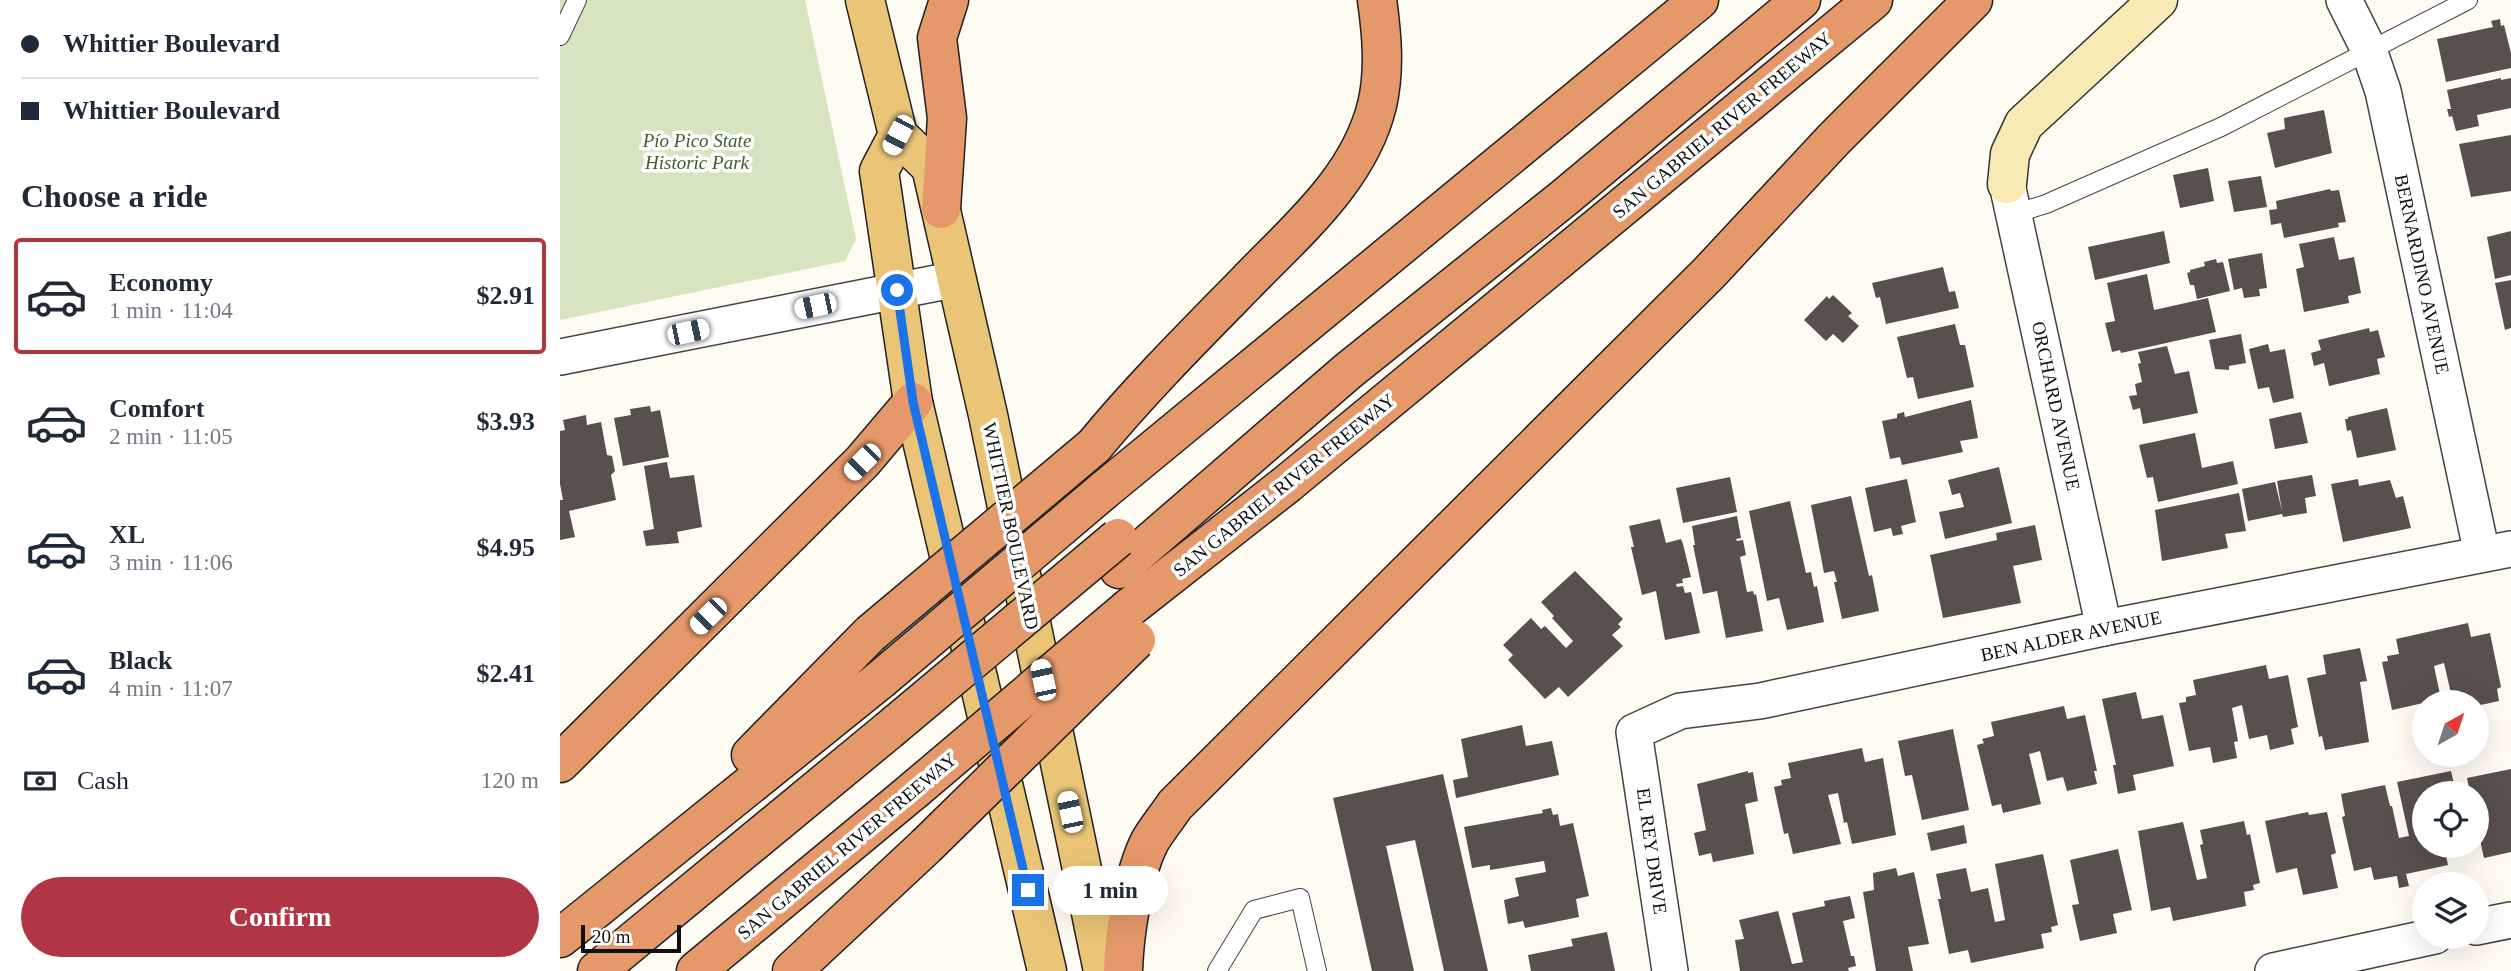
<!DOCTYPE html>
<meta charset="utf-8">
<style>
:root{--surface:#fff;--page:#f6f6f7;--text:#1f2937;--muted:#747a83;--line:#e0e1e3;--accent:#b13645}
body{margin:0;font-family:Georgia,serif;background:var(--page);color:var(--text);height:100vh;display:flex;flex-direction:column;font-size:26px;white-space:nowrap}
*{box-sizing:border-box;margin:0}
p{font-size:23px;color:var(--muted)}
.icon{flex:none;width:38px;height:38px;fill:none;stroke:currentColor;stroke-width:2;stroke-linecap:round;stroke-linejoin:round}
.map{position:relative;flex:1;overflow:hidden}
.drawer{display:flex;flex-direction:column;background:var(--surface);width:560px}
.drawer>*{flex:none}
.banner{display:grid;align-content:center;height:154px;padding:0 21px;background:var(--surface)}
.needle{width:46px;rotate:39deg}
.tools{position:absolute;left:1852px;top:690px;display:grid;gap:14px}
.tools a{display:grid;place-items:center;width:77px;height:77px;border-radius:50%;background:var(--surface);box-shadow:0 7px 28px #0002;font-size:35px}
.scale{position:absolute;left:21px;bottom:18px;width:100px;box-sizing:border-box;padding-left:7px;border:4px solid #101010;border-top:0;font-size:19px;line-height:24px;white-space:nowrap;color:#101010;-webkit-text-stroke:5px #fff;paint-order:stroke}
.end{position:absolute;width:32px;height:32px;margin:-16px;border:9px solid #1a73e8;background:#fff;box-shadow:0 0 0 4px #fff}
.from{border-radius:50%}
.bubble{position:absolute;height:49px;border-radius:24px;background:var(--surface);box-shadow:0 7px 28px #0002;font-size:23px;font-weight:800;line-height:49px;text-align:center}
.car{position:absolute;width:21px;height:42px;margin:-21px -10px;border-radius:9px;box-shadow:0 0 5px 2px #0007;background:linear-gradient(#fff 24%,#345 0 40%,#fff 0 76%,#345 0 86%,#fff 0)}
.banner b{display:flex;align-items:center;gap:24px;height:66px;font-size:26px}
.banner b+b{border-top:2px solid var(--line)}
.banner i{width:18px;height:18px;background:var(--text)}
ul{padding:0;list-style:none}
li{display:flex;align-items:center;gap:21px;height:116px;margin:0 14px 10px;padding:0 7px;border:4px solid transparent;border-radius:7px}
li div{flex:1}
li b{display:block;font-size:26px}
li em{font-style:normal;font-weight:800}
li.current{border-color:var(--accent)}
li>.icon{width:63px;height:63px;stroke-width:1.5}
h2{padding:0 21px;font-size:32px;line-height:84px}
.pay{display:flex;align-items:center;gap:18px;height:77px;padding:0 21px;font-size:26px}
.pay p{margin-inline-start:auto}
.cta{display:flex;gap:14px;margin-top:auto;padding:14px 21px}
.cta a{flex:1;height:80px;border-radius:42px;background:var(--accent);color:#fff;font-size:28px;font-weight:800;line-height:80px;text-align:center}
main{display:flex;flex:1;min-height:0}
.map>svg:first-child{display:block}
</style>
<main>
<section class="drawer">
<div class="banner">
<b><i class="from"></i>Whittier Boulevard</b>
<b><i></i>Whittier Boulevard</b>
</div>
<h2>Choose a ride</h2>
<ul>
<li class="current"><svg class="icon" aria-label="car" viewBox="0 0 24 24"><path d="M5 17H2v-5l4-1 3-4h7l3 4 3 1v5h-3M9 17h6M6 11h13"/><circle cx="7" cy="17" r="2"/><circle cx="17" cy="17" r="2"/></svg><div><b>Economy</b><p>1 min · 11:04</p></div><em>$2.91</em></li>
<li><svg class="icon" aria-label="car" viewBox="0 0 24 24"><path d="M5 17H2v-5l4-1 3-4h7l3 4 3 1v5h-3M9 17h6M6 11h13"/><circle cx="7" cy="17" r="2"/><circle cx="17" cy="17" r="2"/></svg><div><b>Comfort</b><p>2 min · 11:05</p></div><em>$3.93</em></li>
<li><svg class="icon" aria-label="car" viewBox="0 0 24 24"><path d="M5 17H2v-5l4-1 3-4h7l3 4 3 1v5h-3M9 17h6M6 11h13"/><circle cx="7" cy="17" r="2"/><circle cx="17" cy="17" r="2"/></svg><div><b>XL</b><p>3 min · 11:06</p></div><em>$4.95</em></li>
<li><svg class="icon" aria-label="car" viewBox="0 0 24 24"><path d="M5 17H2v-5l4-1 3-4h7l3 4 3 1v5h-3M9 17h6M6 11h13"/><circle cx="7" cy="17" r="2"/><circle cx="17" cy="17" r="2"/></svg><div><b>Black</b><p>4 min · 11:07</p></div><em>$2.41</em></li>
</ul>
<div class="pay"><svg class="icon" aria-label="cash" viewBox="0 0 24 24"><path d="M3 7h18v10H3z"/><circle cx="12" cy="12" r="2"/></svg>Cash<p>120 m</p></div>
<div class="cta"><a>Confirm</a></div>
</section>
<div class="map">
<svg width="1951" height="971" viewBox="0 0 1951 971">
<rect width="100%" height="100%" fill="#fefbf3"/>
<path fill="#d6e5c0" d="M0,0H245L296,239L285,261L0,320Z"/>
<g fill="#57504d">
<path d="M1940,19L1941,26L1944,25L1951,53V68L1886,82L1877,39L1933,27L1931,21Z"/>
<path d="M1941,78V80L1951,78V108L1917,115L1919,126L1896,131L1892,116L1889,117L1887,109H1891L1887,90Z"/>
<path d="M1764,110L1772,153L1715,168L1707,133L1725,129L1724,118Z"/>
<path d="M1951,135V191L1911,197L1899,144Z"/>
<path d="M1648,168L1654,201L1620,208L1613,175Z"/>
<path d="M1701,176L1707,207L1674,212L1668,181Z"/>
<path d="M1770,189L1771,191L1779,190L1786,222L1778,223L1779,227L1724,238L1721,223L1711,225L1709,210L1717,209L1716,201Z"/>
<path d="M1604,231L1610,263L1535,280L1528,247Z"/>
<path d="M1951,231V275L1935,279L1927,237Z"/>
<path d="M1774,237L1779,260L1794,257L1801,293L1788,296L1789,303L1744,312L1736,269L1744,267L1739,244Z"/>
<path d="M1702,253L1707,288L1699,289L1700,296L1684,298L1682,288L1674,290L1668,259Z"/>
<path d="M1656,259L1657,263L1663,262L1670,291L1637,299L1634,285H1630L1627,273L1630,272V270L1645,266L1644,262Z"/>
<path d="M1383,267L1389,292L1395,291L1399,308L1326,324L1320,297L1316,298L1312,283Z"/>
<path d="M1587,274L1594,310L1648,298L1656,332L1561,353L1560,350L1552,352L1545,323L1555,321L1547,283Z"/>
<path d="M1951,280V328L1945,330L1935,283Z"/>
<path d="M1273,295L1292,313L1288,316L1299,326L1283,343L1273,334L1266,341L1244,320L1267,296L1269,299Z"/>
<path d="M1395,324L1400,345H1405L1414,387L1358,399L1353,377L1347,378L1337,337Z"/>
<path d="M1809,328L1810,332L1818,330L1825,357L1817,359L1820,374L1769,386L1764,363L1754,366L1751,353L1761,350L1758,340Z"/>
<path d="M1681,334L1686,363L1669,366V370L1655,369L1649,340Z"/>
<path d="M1708,344L1710,352L1725,349L1734,398L1713,403L1709,387L1698,389L1689,349Z"/>
<path d="M1607,346L1615,374L1629,371L1638,413L1583,424L1580,408L1573,410L1569,396L1577,395L1575,384L1582,382L1578,364L1581,363L1578,352Z"/>
<path d="M1411,400L1418,438L1400,441L1403,452L1342,465L1340,457L1330,459L1322,421L1337,418V414L1344,412L1345,417Z"/>
<path d="M90,406L91,412L100,410L109,457L63,466L54,418L71,415L70,409Z"/>
<path d="M1827,408L1836,450L1797,458L1791,430L1787,431L1785,419H1788V417Z"/>
<path d="M1741,412L1748,443L1715,449L1709,419Z"/>
<path d="M26,415L27,425L41,422L47,455L52,456L55,471L51,475L56,500L9,511L15,537L0,540V500H3L0,484V431L5,430L3,420Z"/>
<path d="M1635,433L1642,468L1673,461L1678,484L1598,502L1593,477L1587,478L1579,445Z"/>
<path d="M107,462L110,478L134,475L142,527L117,532L119,543L86,546L83,531L94,529L84,466Z"/>
<path d="M1439,467L1452,523L1385,539L1379,512L1404,507L1400,493L1392,495L1388,480Z"/>
<path d="M1752,475L1756,496L1745,498L1747,513L1723,517L1722,514L1688,521L1682,489L1715,482L1722,511L1717,481Z"/>
<path d="M1170,477L1177,512L1123,523L1116,488Z"/>
<path d="M1347,479L1356,522L1341,526L1343,534L1333,536L1331,528L1314,532L1305,488Z"/>
<path d="M1798,479L1799,486L1830,480L1836,498L1843,496L1851,528L1783,542L1771,484Z"/>
<path d="M1679,493L1686,531L1665,534L1668,548L1602,561L1595,510Z"/>
<path d="M1291,496L1309,576L1312,575L1319,611L1282,619L1274,582H1277L1274,571L1264,573L1251,505Z"/>
<path d="M1230,501L1246,573L1251,572L1254,587L1257,586L1264,622L1227,630L1219,598L1207,601L1189,511Z"/>
<path d="M1177,516L1181,538L1176,539L1177,541L1183,540L1186,555L1180,557L1187,592L1193,591L1194,595L1196,594L1203,631L1166,638L1157,591L1143,594L1133,545H1135L1132,526Z"/>
<path d="M1100,519L1106,543L1121,539L1123,544L1131,577L1122,579L1123,583L1116,584L1117,587L1123,586L1125,593L1131,592L1140,633L1105,640L1096,591L1082,595L1071,547H1074L1069,526Z"/>
<path d="M1475,525L1482,560L1453,566L1461,603L1383,618L1370,555L1437,540L1436,533Z"/>
<path d="M1015,571L1063,619L1058,624L1061,627L1052,635L1063,646L1008,697L999,687L985,699L948,660L953,655L943,645L971,618L981,629L985,626L1006,648L1013,641L992,618L994,616L981,602Z"/>
<path d="M1908,623L1911,637L1930,633L1941,687L1937,689L1939,701L1916,706V702H1908L1907,695L1892,698L1884,663L1874,666L1881,699L1832,710L1822,662L1828,661L1827,656L1839,654L1836,639Z"/>
<path d="M1800,648L1807,681L1800,682L1809,742L1765,750L1762,736L1759,737L1747,678L1766,674L1763,655Z"/>
<path d="M1706,665L1709,679L1728,675L1738,727L1731,729L1734,744L1710,750L1707,735L1689,739L1682,705L1672,708L1678,741L1674,742L1677,758L1653,763L1650,747L1629,751L1619,703L1626,702V697L1636,695L1633,680Z"/>
<path d="M1576,692L1582,719L1603,715L1614,766L1573,775L1576,790L1558,794L1553,765H1556L1542,699Z"/>
<path d="M1504,706L1507,719L1525,715L1537,771H1534L1537,784L1507,791L1503,777L1487,781L1480,751L1469,754L1481,804L1443,813L1441,804L1432,806L1417,745L1424,743L1422,739L1434,736L1431,722Z"/>
<path d="M962,725L966,746L992,741L999,775L896,798L893,780L908,777L901,739Z"/>
<path d="M1393,729L1409,810L1362,820L1352,775L1345,776L1338,741Z"/>
<path d="M1302,748L1305,762L1323,758L1336,835L1292,844L1287,822L1284,823L1278,793L1268,795L1281,844L1233,854L1228,833L1224,834L1214,787L1222,785L1221,780L1231,778L1228,763Z"/>
<path d="M1951,769V852L1924,858L1916,822V793H1910L1907,778Z"/>
<path d="M1188,771V773L1193,772L1198,801L1185,804L1194,854L1153,862L1151,853L1139,856L1134,833L1146,830L1137,784Z"/>
<path d="M1891,771L1896,793H1864V845H1903L1904,847L1885,851L1888,865L1846,874L1849,886L1839,888L1837,876L1814,880L1811,867L1794,871L1782,817L1785,816L1781,794L1825,785L1830,806H1832L1839,838L1849,836L1837,782Z"/>
<path d="M883,774L928,971H884L855,840L826,846L854,971H812L773,798Z"/>
<path d="M991,808L993,815L998,814L1000,826L1013,823L1029,896L1016,899L1019,917L965,928L963,921L948,924L944,900L959,896L955,878L986,872L984,861L930,870V865L912,868L904,827L983,813L982,810Z"/>
<path d="M1748,812L1749,815L1767,812L1776,853L1771,855L1778,888L1743,895L1737,868L1716,873L1705,821Z"/>
<path d="M1684,821L1687,835L1690,834L1700,883L1693,885L1694,890L1684,892L1686,906L1613,921L1610,907L1591,911L1578,831L1623,822L1637,880L1647,878L1640,845L1643,844L1640,830Z"/>
<path d="M1404,825L1407,843L1371,851L1367,833Z"/>
<path d="M1558,849L1572,910L1553,914L1557,933L1520,941L1512,905L1519,904L1510,860Z"/>
<path d="M1483,854L1498,925L1491,927L1492,932L1481,934L1484,948L1411,963L1408,950L1389,954L1378,899H1381L1376,874L1406,868L1411,892L1428,888L1435,922L1445,920L1435,864Z"/>
<path d="M1336,868L1338,876L1354,872L1369,944L1348,947L1353,971H1316L1303,892L1314,890L1313,873Z"/>
<path d="M1290,896L1295,918L1283,921L1291,956H1294L1296,966L1288,968L1289,971H1180L1175,940L1184,939L1179,920L1218,911L1232,964L1243,962L1232,913L1265,906L1264,901Z"/>
<path d="M1047,932L1055,971H971L968,955L1013,946L1011,939Z"/>
</g>
<g fill="none" stroke-linecap="round" stroke-linejoin="round">
<g stroke="#434343" stroke-width="20">
<g id="lane">
<path d="M0,36L17,0"/>
<path d="M1454,214L1486,204L1661,127L1908,0"/>
<path d="M657,971L694,910L740,898L757,971"/>
</g>
</g>
<g stroke="#434343" stroke-width="38">
<g id="street">
<path d="M1784,0L1809,50L1823,91L1922,554"/>
<path d="M1447,184L1544,628"/>
<path d="M0,357L397,279"/>
<path d="M1916,927L1951,920"/>
<path d="M1110,971L1074,732L1120,711L1200,701L1544,628L1951,549"/>
<path d="M1713,971L1875,936"/>
</g>
</g>
<g stroke="#323232" stroke-width="41">
<path id="secondary" d="M1447,184L1450,154L1464,124L1598,0"/>
</g>
<g stroke="#212121" stroke-width="41">
<g id="primary">
<path d="M305,0L338,135L371,167L428,415L543,971"/>
<path d="M338,135L319,171L353,402L487,971"/>
</g>
</g>
<g stroke="#212121" stroke-width="41">
<g id="highway">
<path d="M381,209L387,118L377,38L389,0"/>
<path d="M534,446C581,389 634,336 686,283C736,231 799,179 817,105C825,71 822,35 817,0"/>
<path d="M543,491L1139,0"/>
<path d="M559,569L788,371L1004,198L1241,0"/>
<path d="M569,608L727,484L1313,0"/>
<path d="M191,755L310,634"/>
<path d="M0,763L302,462L353,402"/>
<path d="M0,938L320,680"/>
<path d="M37,971L329,730"/>
<path d="M136,971L353,791"/>
<path d="M232,971L366,846"/>
<path d="M563,971C564,935 573,874 590,841C597,829 607,817 615,805L1149,273L1274,139L1413,0"/>
</g>
</g>
<use href="#lane" stroke="#fff" stroke-width="18"/>
<use href="#street" stroke="#fff" stroke-width="35"/>
<use href="#secondary" stroke="#f7eab5" stroke-width="38"/>
<use href="#primary" stroke="#eac577" stroke-width="38"/>
<use href="#highway" stroke="#e5996a" stroke-width="38"/>
<g stroke="#212121" stroke-width="41" stroke-linecap="butt">
<g id="highway-bridge">
<path d="M310,634L534,446"/>
<path d="M320,680L543,491"/>
<path d="M329,730L558,538"/>
<path d="M353,791L569,608"/>
<path d="M366,846L576,640"/>
</g>
</g>
<use href="#highway-bridge" stroke="#e5996a" stroke-width="38"/>
</g>
<g fill="none" stroke-linecap="round" stroke-linejoin="round">
<path stroke="#1a73e8" stroke-width="9" d="M337,290L353,402L468,890"/>
</g>
<g text-anchor="middle" dominant-baseline="central" stroke-width="7" stroke-linejoin="round" paint-order="stroke">
<g font-size="19" fill="#101010" stroke="#fff">
<text transform="translate(1162 125) rotate(-40)">SAN GABRIEL RIVER FREEWAY</text>
<text transform="translate(1862 274) rotate(78)">BERNARDINO AVENUE</text>
<text transform="translate(1496 406) rotate(78)">ORCHARD AVENUE</text>
<text transform="translate(724 485) rotate(-39)">SAN GABRIEL RIVER FREEWAY</text>
<text transform="translate(451 526) rotate(78)">WHITTIER BOULEVARD</text>
<text transform="translate(1511 636) rotate(-12)">BEN ALDER AVENUE</text>
<text transform="translate(287 846) rotate(-40)">SAN GABRIEL RIVER FREEWAY</text>
<text transform="translate(1092 851) rotate(82)">EL REY DRIVE</text>
</g>
<g font-size="19" font-style="italic" fill="#376126" stroke="#fff">
<text x="137" y="140">Pío Pico State<tspan x="137" dy="22">Historic Park</tspan></text>
</g>
</g>
</svg>
<div class="tools">
<a><svg class="needle" viewBox="-14 -14 28 28"><path d="M0-13l5 13h-10z" fill="#e53935"/><path d="M0 13l5-13h-10z" fill="#747a83"/></svg></a>
<a><svg class="icon" aria-label="locate" viewBox="0 0 24 24"><circle cx="12" cy="12" r="6"/><path d="M12 2v4M12 18v4M2 12h4M18 12h4"/></svg></a>
<a><svg class="icon" aria-label="layers" viewBox="0 0 24 24"><path d="M12 4l9 5-9 5-9-5zM3 14l9 5 9-5"/></svg></a>
</div>
<div class="scale">20 m</div>
<i class="end from" style="left:337px;top:290px"></i>
<i class="end" style="left:468px;top:890px"></i>
<div class="bubble" style="left:492px;top:866px;width:116px">1 min</div>
<i class="car" style="left:338px;top:135px;rotate:208deg"></i>
<i class="car" style="left:255px;top:306px;rotate:258deg"></i>
<i class="car" style="left:128px;top:332px;rotate:78deg"></i>
<i class="car" style="left:302px;top:462px;rotate:225deg"></i>
<i class="car" style="left:148px;top:616px;rotate:225deg"></i>
<i class="car" style="left:483px;top:680px;rotate:348deg"></i>
<i class="car" style="left:510px;top:812px;rotate:348deg"></i>
</div>
</main>
